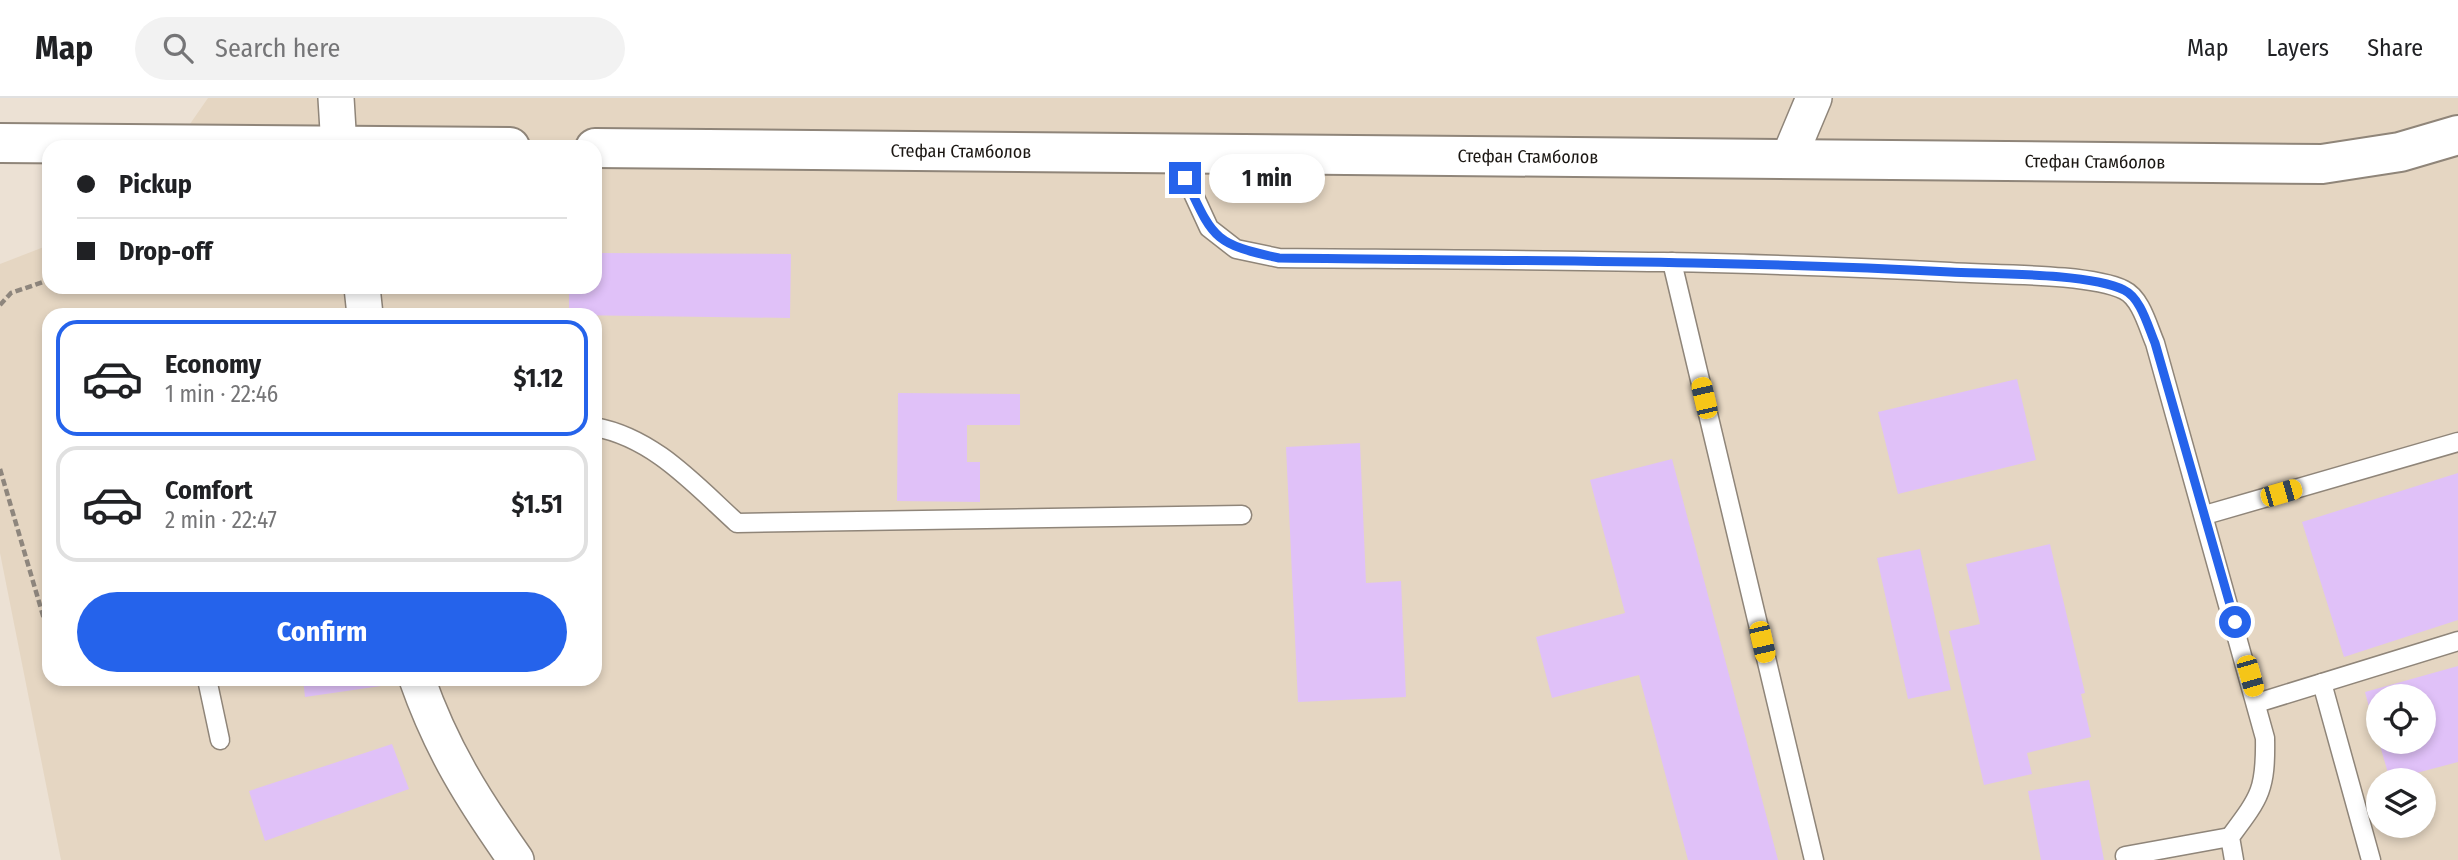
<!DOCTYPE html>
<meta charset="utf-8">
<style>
:root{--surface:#fff;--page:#f2f2f2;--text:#202124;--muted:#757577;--line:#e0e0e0;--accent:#2563eb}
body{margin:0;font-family:"Fira Sans Condensed",sans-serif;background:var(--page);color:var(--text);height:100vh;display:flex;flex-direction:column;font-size:26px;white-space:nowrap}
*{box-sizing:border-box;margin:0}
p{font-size:23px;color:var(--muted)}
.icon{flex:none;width:38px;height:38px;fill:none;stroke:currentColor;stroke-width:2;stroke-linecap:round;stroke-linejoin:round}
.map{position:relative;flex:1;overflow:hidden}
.side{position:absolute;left:42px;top:210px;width:560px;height:378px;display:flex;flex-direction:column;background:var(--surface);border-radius:21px;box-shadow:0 4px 10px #0003}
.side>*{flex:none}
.banner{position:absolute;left:42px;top:42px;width:560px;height:154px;border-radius:21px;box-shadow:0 4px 10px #0003;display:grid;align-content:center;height:154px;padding:0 35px;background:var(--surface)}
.fabs{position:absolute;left:2366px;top:586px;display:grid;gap:14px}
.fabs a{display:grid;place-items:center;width:70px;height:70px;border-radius:50%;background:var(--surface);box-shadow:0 4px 10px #0003;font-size:35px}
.end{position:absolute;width:32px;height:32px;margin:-16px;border:9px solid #2563eb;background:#fff;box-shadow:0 0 0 4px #fff}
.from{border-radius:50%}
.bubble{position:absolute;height:49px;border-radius:24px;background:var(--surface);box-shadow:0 4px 10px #0003;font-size:23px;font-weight:700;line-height:49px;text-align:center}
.car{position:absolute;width:21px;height:42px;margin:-21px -10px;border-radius:9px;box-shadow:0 0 5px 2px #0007;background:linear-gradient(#f5c518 24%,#345 0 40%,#f5c518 0 76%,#345 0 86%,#f5c518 0)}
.banner b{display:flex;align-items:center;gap:24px;height:66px;font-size:26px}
.banner b+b{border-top:2px solid var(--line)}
.banner i{width:18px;height:18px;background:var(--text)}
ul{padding:12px 0 0;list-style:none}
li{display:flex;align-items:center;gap:21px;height:116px;margin:0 14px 10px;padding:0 21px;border:4px solid var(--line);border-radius:21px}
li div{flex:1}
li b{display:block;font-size:26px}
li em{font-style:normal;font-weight:700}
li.selected{border-color:var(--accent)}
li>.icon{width:63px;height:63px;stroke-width:1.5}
.action{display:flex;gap:14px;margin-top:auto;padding:14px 35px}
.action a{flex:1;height:80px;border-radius:42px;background:var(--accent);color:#fff;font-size:28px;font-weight:700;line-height:80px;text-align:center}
header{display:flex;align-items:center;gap:42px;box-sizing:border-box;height:98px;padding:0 35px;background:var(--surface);border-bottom:2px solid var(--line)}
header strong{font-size:33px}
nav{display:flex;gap:38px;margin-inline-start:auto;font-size:24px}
.search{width:490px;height:63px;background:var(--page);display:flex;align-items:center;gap:18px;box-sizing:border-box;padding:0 24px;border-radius:38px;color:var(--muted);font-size:26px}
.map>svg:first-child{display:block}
</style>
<header>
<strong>Map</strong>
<div class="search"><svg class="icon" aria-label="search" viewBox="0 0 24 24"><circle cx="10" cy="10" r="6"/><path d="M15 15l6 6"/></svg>Search here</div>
<nav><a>Map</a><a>Layers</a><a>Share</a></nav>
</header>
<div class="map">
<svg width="2458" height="762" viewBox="0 0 2458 762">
<rect width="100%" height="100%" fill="#ece1d4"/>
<path fill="#e5d6c2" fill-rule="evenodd" d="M208,0H2458V762H61L0,455V166L49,147V189H595V49H174ZM49,217H595V581H49ZM2378,598H2424V644H2378ZM2378,682H2424V728H2378Z"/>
<g fill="#e0c1f8">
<path d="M595,155L791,156L790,220L569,217V189H595Z"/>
<path d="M2017,281L2036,362L1898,396L1878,314Z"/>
<path d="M898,295L1020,296V327H967V364H980V404L897,403Z"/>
<path d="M1360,345L1366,485L1401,483L1406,599L1298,604L1286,349Z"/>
<path d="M1672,361L1778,762H1688L1639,577L1552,600L1536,539L1625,515L1590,382Z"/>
<path d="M2458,375V522L2344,559L2302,424Z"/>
<path d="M2050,446L2085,595L2081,596L2091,639L2027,655L2032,676L1984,687L1949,533L1980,526L1966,466Z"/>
<path d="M1920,451L1951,592L1908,601L1877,460Z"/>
<path d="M2458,568V664L2390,682L2379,644H2424V598H2378L2377,639L2365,594Z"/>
<path d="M303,581H380L381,588L305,599Z"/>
<path d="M392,646L409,691L265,743L249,693Z"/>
<path d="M2089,682L2104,762H2041L2028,693Z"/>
</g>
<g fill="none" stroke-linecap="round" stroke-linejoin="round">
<g stroke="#8f8579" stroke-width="21">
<g id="service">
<path d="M1174,54L1209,130L1236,151L1279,160C1502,162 1727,162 1950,174C1992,177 2089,175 2124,192C2141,200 2148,229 2155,245L2265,640C2266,692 2260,699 2230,739L2234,762"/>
<path d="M1672,164L1814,762"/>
<path d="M595,329C654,340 694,386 737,425L1242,417"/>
<path d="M2205,417L2458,344"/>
<path d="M207,581L220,642"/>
<path d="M2322,585L2371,762"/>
<path d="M2257,605L2458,543"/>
<path d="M2125,758L2230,739"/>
</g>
</g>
<g stroke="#8f8579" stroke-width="38">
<g id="minor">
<path d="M336,0L339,49"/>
<path d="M1788,62L1814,0"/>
<path d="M362,189L365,217"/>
<path d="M417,581C442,652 473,701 516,762"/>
</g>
</g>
<g stroke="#8f8579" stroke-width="42">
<g id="tertiary">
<path d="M0,45L510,49"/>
<path id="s1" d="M595,50L2322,66L2400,54L2458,37"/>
</g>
</g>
<g stroke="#8e867d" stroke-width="4.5" stroke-dasharray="7 3.5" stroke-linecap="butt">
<path d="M0,207L11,195L49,182"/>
<path d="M0,371L49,538"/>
</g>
<use href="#service" stroke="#fff" stroke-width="18"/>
<use href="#minor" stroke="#fff" stroke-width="35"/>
<use href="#tertiary" stroke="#fff" stroke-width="38"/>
</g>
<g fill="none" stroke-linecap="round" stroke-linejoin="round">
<path stroke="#2563eb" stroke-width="9" d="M1185,80C1213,139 1212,146 1279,160C1503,163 1727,162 1950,174C1991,176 2090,175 2124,192C2141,200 2148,229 2155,245L2235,524"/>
</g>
<g text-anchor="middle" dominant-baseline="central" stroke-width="6" stroke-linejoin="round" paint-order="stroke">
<g font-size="18" fill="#1a1612" stroke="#ece1d4">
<text stroke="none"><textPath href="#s1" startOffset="366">Стефан Стамболов</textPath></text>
<text stroke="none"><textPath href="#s1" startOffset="933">Стефан Стамболов</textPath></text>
<text stroke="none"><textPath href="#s1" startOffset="1500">Стефан Стамболов</textPath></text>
</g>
</g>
</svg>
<div class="fabs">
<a><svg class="icon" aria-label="locate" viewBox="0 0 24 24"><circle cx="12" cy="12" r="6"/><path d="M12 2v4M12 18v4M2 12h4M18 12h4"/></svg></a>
<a><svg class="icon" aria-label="layers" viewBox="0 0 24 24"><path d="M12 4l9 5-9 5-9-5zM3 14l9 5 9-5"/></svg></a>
</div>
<i class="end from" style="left:2235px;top:524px"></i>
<i class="end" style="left:1185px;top:80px"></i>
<div class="bubble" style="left:1209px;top:56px;width:116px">1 min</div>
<i class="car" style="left:1704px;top:300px;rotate:347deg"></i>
<i class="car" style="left:2281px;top:395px;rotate:74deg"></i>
<i class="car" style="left:1762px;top:544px;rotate:167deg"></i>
<i class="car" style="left:2250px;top:578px;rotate:164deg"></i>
<div class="banner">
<b><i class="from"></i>Pickup</b>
<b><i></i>Drop-off</b>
</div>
<section class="side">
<ul>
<li class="selected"><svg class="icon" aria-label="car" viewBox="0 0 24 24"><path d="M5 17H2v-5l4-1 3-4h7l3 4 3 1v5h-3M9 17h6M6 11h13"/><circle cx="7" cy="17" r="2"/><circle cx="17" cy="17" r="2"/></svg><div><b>Economy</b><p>1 min · 22:46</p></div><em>$1.12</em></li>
<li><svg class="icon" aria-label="car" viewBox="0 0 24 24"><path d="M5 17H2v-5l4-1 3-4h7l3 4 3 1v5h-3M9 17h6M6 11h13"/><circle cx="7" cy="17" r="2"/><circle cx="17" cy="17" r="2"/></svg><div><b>Comfort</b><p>2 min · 22:47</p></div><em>$1.51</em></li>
</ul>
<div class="action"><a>Confirm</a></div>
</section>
</div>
